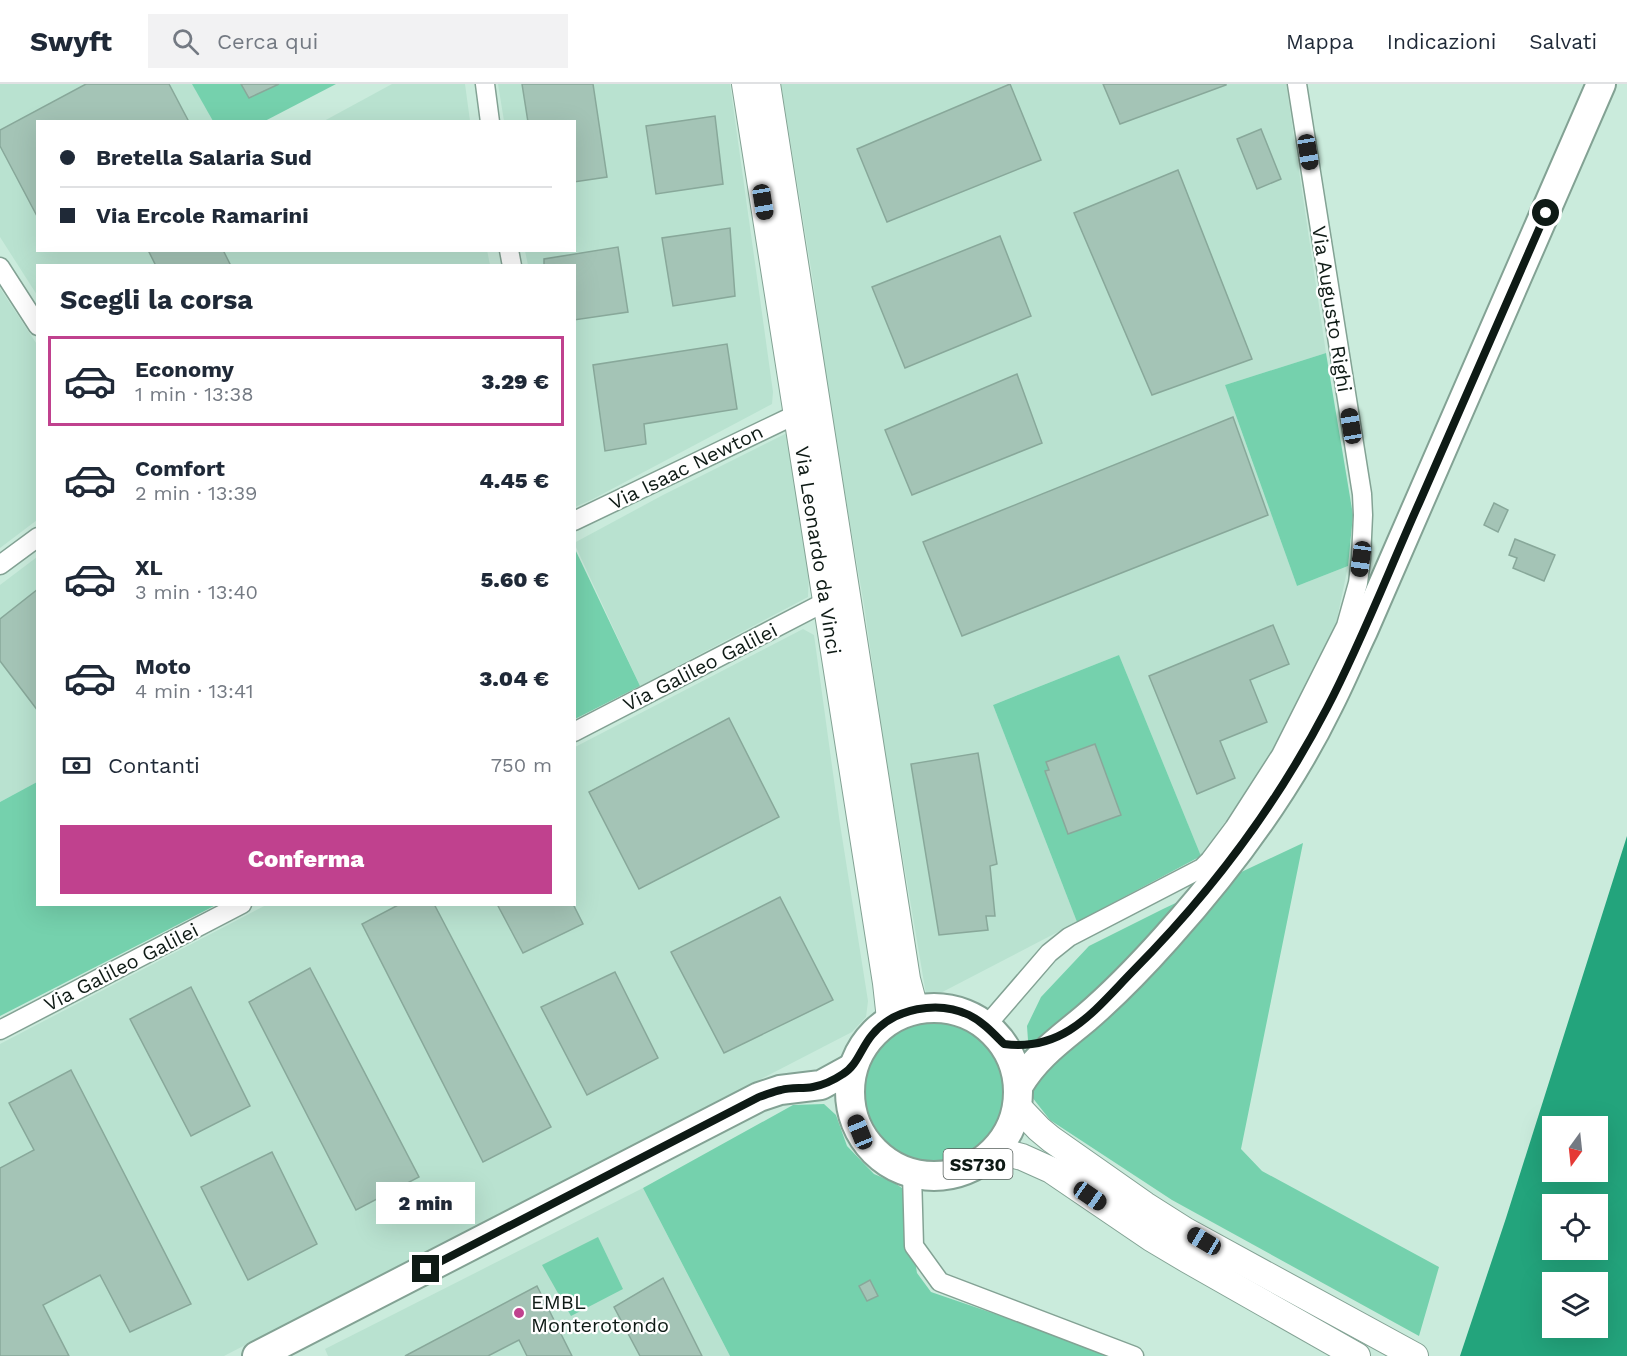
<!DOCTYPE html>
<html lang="it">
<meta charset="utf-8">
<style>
:root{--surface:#fff;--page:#f2f2f3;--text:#1f2937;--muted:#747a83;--line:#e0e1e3;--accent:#c0418e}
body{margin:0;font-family:"Work Sans",sans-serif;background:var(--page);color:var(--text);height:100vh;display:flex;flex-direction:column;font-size:22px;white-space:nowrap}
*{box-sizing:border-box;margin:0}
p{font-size:20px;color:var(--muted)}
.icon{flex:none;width:33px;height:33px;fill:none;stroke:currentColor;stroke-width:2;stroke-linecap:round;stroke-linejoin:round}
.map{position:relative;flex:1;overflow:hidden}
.panel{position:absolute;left:36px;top:180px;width:540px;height:642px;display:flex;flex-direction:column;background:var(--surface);border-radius:0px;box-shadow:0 6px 24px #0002}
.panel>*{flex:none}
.guide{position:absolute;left:36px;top:36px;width:540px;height:132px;border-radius:0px;box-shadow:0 6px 24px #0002;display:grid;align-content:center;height:132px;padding:0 24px;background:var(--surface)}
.needle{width:39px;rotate:195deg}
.buttons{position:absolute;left:1542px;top:1032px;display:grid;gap:12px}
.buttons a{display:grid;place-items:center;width:66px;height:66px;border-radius:0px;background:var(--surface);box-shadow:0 6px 24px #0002;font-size:30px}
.end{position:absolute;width:27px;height:27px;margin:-14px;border:8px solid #0e1a15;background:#fff;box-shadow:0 0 0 3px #fff}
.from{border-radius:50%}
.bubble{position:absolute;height:42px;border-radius:0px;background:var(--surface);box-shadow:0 6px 24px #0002;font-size:20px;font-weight:800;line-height:42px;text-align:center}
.car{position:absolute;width:18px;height:36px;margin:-18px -9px;border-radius:8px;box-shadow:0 0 4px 2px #0007;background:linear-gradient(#222 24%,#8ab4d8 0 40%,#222 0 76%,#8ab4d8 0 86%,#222 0)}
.guide b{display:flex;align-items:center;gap:21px;height:57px;font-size:22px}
.guide b+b{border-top:2px solid var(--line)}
.guide i{width:15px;height:15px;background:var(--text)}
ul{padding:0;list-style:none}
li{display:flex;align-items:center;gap:18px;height:90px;margin:0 12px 9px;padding:0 12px;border:3px solid transparent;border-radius:0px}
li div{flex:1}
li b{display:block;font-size:22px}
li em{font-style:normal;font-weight:800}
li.current{border-color:var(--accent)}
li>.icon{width:54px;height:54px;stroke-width:1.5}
h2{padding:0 24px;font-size:27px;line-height:72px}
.pay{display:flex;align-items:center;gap:15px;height:66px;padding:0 24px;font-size:22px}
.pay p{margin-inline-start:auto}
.cta{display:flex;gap:12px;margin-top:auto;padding:12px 24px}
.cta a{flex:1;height:69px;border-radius:0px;background:var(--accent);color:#fff;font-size:24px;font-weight:800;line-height:69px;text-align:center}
header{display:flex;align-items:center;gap:36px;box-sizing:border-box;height:84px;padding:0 30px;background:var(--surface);border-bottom:2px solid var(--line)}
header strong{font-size:28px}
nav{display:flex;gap:33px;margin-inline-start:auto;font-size:21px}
.search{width:420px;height:54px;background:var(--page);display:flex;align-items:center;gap:15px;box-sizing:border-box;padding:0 21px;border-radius:0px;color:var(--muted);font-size:22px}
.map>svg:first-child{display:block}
</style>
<header>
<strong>Swyft</strong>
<div class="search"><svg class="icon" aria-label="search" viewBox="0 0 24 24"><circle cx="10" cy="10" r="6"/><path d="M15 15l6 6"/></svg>Cerca qui</div>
<nav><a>Mappa</a><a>Indicazioni</a><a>Salvati</a></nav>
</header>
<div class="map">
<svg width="1627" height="1272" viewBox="0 0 1627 1272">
<rect width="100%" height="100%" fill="#caebdc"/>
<g fill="#b9e2d0">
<path d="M0,0H194L214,37L38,38V166H487L490,181L38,182L37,211L0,153Z"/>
<path d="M392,0H465L470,37H324Z"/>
<path d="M498,0H730L773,308L772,320L593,415L575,423L574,182L528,181L525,167L574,166V38L504,37Z"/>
<path d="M781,0H1286L1288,12L1326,269L1225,301L1297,502L1348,482L1336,540L1269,675L1201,772L1119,571L993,621L1077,838L927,916L885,669L864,521L831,330L813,197Z"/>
<path d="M0,204L38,262L37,436L0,464Z"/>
<path d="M787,349L799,416L809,486L808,513L640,602L574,459L663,411Z"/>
<path d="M37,473V698L0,718V501Z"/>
<path d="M803,545L814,551L840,740L868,917L866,933L852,948L224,1272H0V960L266,821L574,820L575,663Z"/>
<path d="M643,1104L730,1272H328L325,1265Z"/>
</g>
<g fill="#75d1ad">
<path d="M192,0H336L263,38L213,37Z"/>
<path d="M1326,269L1353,431L1348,482L1297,502L1225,301Z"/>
<path d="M574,463L640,602L575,635H574Z"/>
<path d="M1119,571L1201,772L1077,838L993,621Z"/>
<path d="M37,698L38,820L216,821L0,932V718Z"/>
<path d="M1303,759L1241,1065L1262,1087L1439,1183L1419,1252L1172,1116L1050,1036L1032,1013L1027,942L1041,913L1089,862L1163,825Z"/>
<circle cx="932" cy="1007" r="74"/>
<path d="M824,1020L836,1031L847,1062L874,1090L893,1098L908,1108L910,1146L917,1189L931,1208L1118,1272H730L643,1104L793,1021Z"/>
<path d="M598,1153L623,1205L571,1232L542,1181Z"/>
</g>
<path fill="#23a47c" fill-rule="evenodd" d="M1627,752V1272H1460L1506,1134ZM1552,1042H1598V1088H1552ZM1552,1120H1598V1166H1552ZM1552,1198H1598V1244H1552Z"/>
<g fill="#a4c4b6" stroke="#88a89a" stroke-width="1.5">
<path d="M86,0H169L189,38H38V134L0,62V46Z"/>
<path d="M241,0H279L249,14Z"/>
<path d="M522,0H593L607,93L574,98V38H528Z"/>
<path d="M1010,0L1041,76L887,138L857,65Z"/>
<path d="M1103,0H1226V1L1120,40Z"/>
<path d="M715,32L723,100L656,110L646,42Z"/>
<path d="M1261,45L1281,95L1257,105L1237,55Z"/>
<path d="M1178,86L1252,275L1152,311L1074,129Z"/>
<path d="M730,144L735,212L673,222L662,154Z"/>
<path d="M1000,152L1031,232L905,284L872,203Z"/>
<path d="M618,163L628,228L574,236V182H544V175Z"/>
<path d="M148,166H223L231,182H156Z"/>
<path d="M727,260L737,325L644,340L646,360L605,367L593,281Z"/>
<path d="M1017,290L1042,359L912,411L885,346Z"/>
<path d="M1233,333L1268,431L962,552L923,458Z"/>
<path d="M1494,419L1508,426L1498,448L1484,441Z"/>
<path d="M1515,455L1555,471L1544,497L1513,484L1517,474L1509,471Z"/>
<path d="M38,505V627L0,577V535Z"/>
<path d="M1273,541L1289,580L1250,596L1267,638L1220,657L1235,694L1197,710L1149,592Z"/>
<path d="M729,634L779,733L639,805L589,708Z"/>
<path d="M1095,660L1121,731L1068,750L1045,687L1049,686L1046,678Z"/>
<path d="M978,669L997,780L990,782L995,832H986L988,846L939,851L911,680Z"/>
<path d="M780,813L833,916L724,969L671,868Z"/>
<path d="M400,820H434L551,1043L483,1078L362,840Z"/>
<path d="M497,820H573L583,840L523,869Z"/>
<path d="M310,884L419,1093L356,1126L249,918Z"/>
<path d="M615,888L658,974L587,1011L541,923Z"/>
<path d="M191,903L250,1022L191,1052L130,935Z"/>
<path d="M71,986L191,1220L130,1248L100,1191L43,1221L69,1272H0V1084L34,1066L9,1019Z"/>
<path d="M272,1068L317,1160L248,1196L201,1103Z"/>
<path d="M663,1194L702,1272H640L614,1223Z"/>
<path d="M870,1196L878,1212L867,1217L859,1202Z"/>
<path d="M537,1202L572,1272H527L519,1256L488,1272H405Z"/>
</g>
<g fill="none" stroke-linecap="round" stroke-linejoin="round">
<g stroke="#83a294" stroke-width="21">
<g id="minor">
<path d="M485,0L490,38"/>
<path d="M509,166L512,182"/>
<path d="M0,183L38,242"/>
<path d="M574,437L797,330"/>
<path d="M0,481L38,453"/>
<path d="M574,648L825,518"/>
<path d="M986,942L1049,869L1069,853L1202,784L1210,776L1234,744L1281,671L1346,542L1358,499L1361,475L1363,431L1362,410L1297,0"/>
<path d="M0,946L242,820"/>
<path d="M912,1090L914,1162L940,1198L1134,1272"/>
</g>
</g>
<g stroke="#83a294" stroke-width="28">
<g id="secondary">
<path id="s1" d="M745,0L886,899L890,935"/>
<path d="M767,0L907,895L915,925"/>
<path d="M1018,1023L1039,1045L1051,1055L1145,1121L1186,1147L1415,1272"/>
<path d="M996,1066L1022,1073L1051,1086L1151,1154L1188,1176L1357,1272"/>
</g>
</g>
<g stroke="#83a294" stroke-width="32">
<g id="primary">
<circle cx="934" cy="1008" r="84"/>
<path d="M1019,1001C1036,972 1061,955 1086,934C1114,910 1142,881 1167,853C1229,784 1287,706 1328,622C1341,597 1351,572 1363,547L1601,0"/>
<path d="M257,1272L759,1013L780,1006L821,1001L852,984"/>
</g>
</g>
<use href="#minor" stroke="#fff" stroke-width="18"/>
<use href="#secondary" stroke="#fff" stroke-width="26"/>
<use href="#primary" stroke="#fff" stroke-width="28"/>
</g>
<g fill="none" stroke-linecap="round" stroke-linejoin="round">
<path stroke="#0e1a15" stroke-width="8" d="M426,1185L759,1013C766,1011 774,1007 781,1006C792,1003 802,1005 813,1003C823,1001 834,996 843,990C857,982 861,964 872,951C894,924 938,916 969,931C983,938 993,949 1004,960C1064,968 1094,927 1132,888C1210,810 1276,722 1327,624C1362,557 1389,486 1420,417C1462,321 1504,225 1546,129"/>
</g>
<circle fill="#c0418e" stroke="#fff" stroke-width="2" cx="519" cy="1229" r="6"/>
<g text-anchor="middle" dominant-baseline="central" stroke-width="4.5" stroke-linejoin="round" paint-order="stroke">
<rect fill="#fff" stroke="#565f5b" stroke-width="1.5" x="943.5" y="1065" width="69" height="30" rx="4.5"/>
<g font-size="18" font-weight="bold" fill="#0e1a15">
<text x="978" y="1080">SS730</text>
</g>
<g font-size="20" fill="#0e1a15" stroke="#fff">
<text transform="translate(1332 225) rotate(81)">Via Augusto Righi</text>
<text transform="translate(686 383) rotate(-26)">Via Isaac Newton</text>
<text stroke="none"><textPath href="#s1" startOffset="472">Via Leonardo da Vinci</textPath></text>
<text transform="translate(700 583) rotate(-27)">Via Galileo Galilei</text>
<text transform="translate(121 883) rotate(-27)">Via Galileo Galilei</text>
</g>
<g font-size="20" fill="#0e1a15" stroke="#fff" text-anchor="start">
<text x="531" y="1218">EMBL<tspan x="531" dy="23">Monterotondo</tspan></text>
</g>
</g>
</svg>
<div class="buttons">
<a><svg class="needle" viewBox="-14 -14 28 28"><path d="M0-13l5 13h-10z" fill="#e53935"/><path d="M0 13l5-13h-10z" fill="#747a83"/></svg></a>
<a><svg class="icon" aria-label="locate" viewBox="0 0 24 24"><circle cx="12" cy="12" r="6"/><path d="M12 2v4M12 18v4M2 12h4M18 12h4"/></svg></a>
<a><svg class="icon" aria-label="layers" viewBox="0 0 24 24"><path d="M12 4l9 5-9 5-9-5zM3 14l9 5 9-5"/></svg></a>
</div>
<i class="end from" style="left:1546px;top:129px"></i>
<i class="end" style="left:426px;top:1185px"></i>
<div class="bubble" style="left:376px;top:1098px;width:99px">2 min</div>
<i class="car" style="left:1308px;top:68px;rotate:171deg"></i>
<i class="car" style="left:763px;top:118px;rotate:171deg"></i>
<i class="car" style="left:1351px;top:342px;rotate:351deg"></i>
<i class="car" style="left:1361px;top:475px;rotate:188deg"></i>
<i class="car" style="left:860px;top:1048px;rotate:338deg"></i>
<i class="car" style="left:1090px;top:1112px;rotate:125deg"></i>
<i class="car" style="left:1204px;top:1157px;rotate:301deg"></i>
<div class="guide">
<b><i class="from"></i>Bretella Salaria Sud</b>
<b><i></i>Via Ercole Ramarini</b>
</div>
<section class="panel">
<h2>Scegli la corsa</h2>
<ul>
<li class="current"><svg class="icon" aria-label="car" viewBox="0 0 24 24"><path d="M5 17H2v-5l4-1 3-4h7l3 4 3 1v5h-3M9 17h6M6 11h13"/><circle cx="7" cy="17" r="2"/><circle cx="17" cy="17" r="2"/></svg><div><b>Economy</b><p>1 min · 13:38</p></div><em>3.29 €</em></li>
<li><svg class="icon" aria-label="car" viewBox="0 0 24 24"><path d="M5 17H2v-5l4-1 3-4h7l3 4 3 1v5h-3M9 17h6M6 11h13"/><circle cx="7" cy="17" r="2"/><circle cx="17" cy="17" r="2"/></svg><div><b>Comfort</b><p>2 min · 13:39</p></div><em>4.45 €</em></li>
<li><svg class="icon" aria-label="car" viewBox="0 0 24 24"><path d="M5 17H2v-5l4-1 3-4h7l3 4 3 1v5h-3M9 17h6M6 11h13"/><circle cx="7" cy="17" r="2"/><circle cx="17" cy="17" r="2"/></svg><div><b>XL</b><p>3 min · 13:40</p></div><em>5.60 €</em></li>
<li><svg class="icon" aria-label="car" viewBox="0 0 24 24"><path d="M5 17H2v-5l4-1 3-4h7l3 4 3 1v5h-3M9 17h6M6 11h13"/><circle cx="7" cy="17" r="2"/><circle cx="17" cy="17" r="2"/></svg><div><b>Moto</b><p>4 min · 13:41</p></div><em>3.04 €</em></li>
</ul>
<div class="pay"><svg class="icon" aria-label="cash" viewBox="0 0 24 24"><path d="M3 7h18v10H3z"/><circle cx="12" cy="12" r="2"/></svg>Contanti<p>750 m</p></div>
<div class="cta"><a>Conferma</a></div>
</section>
</div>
